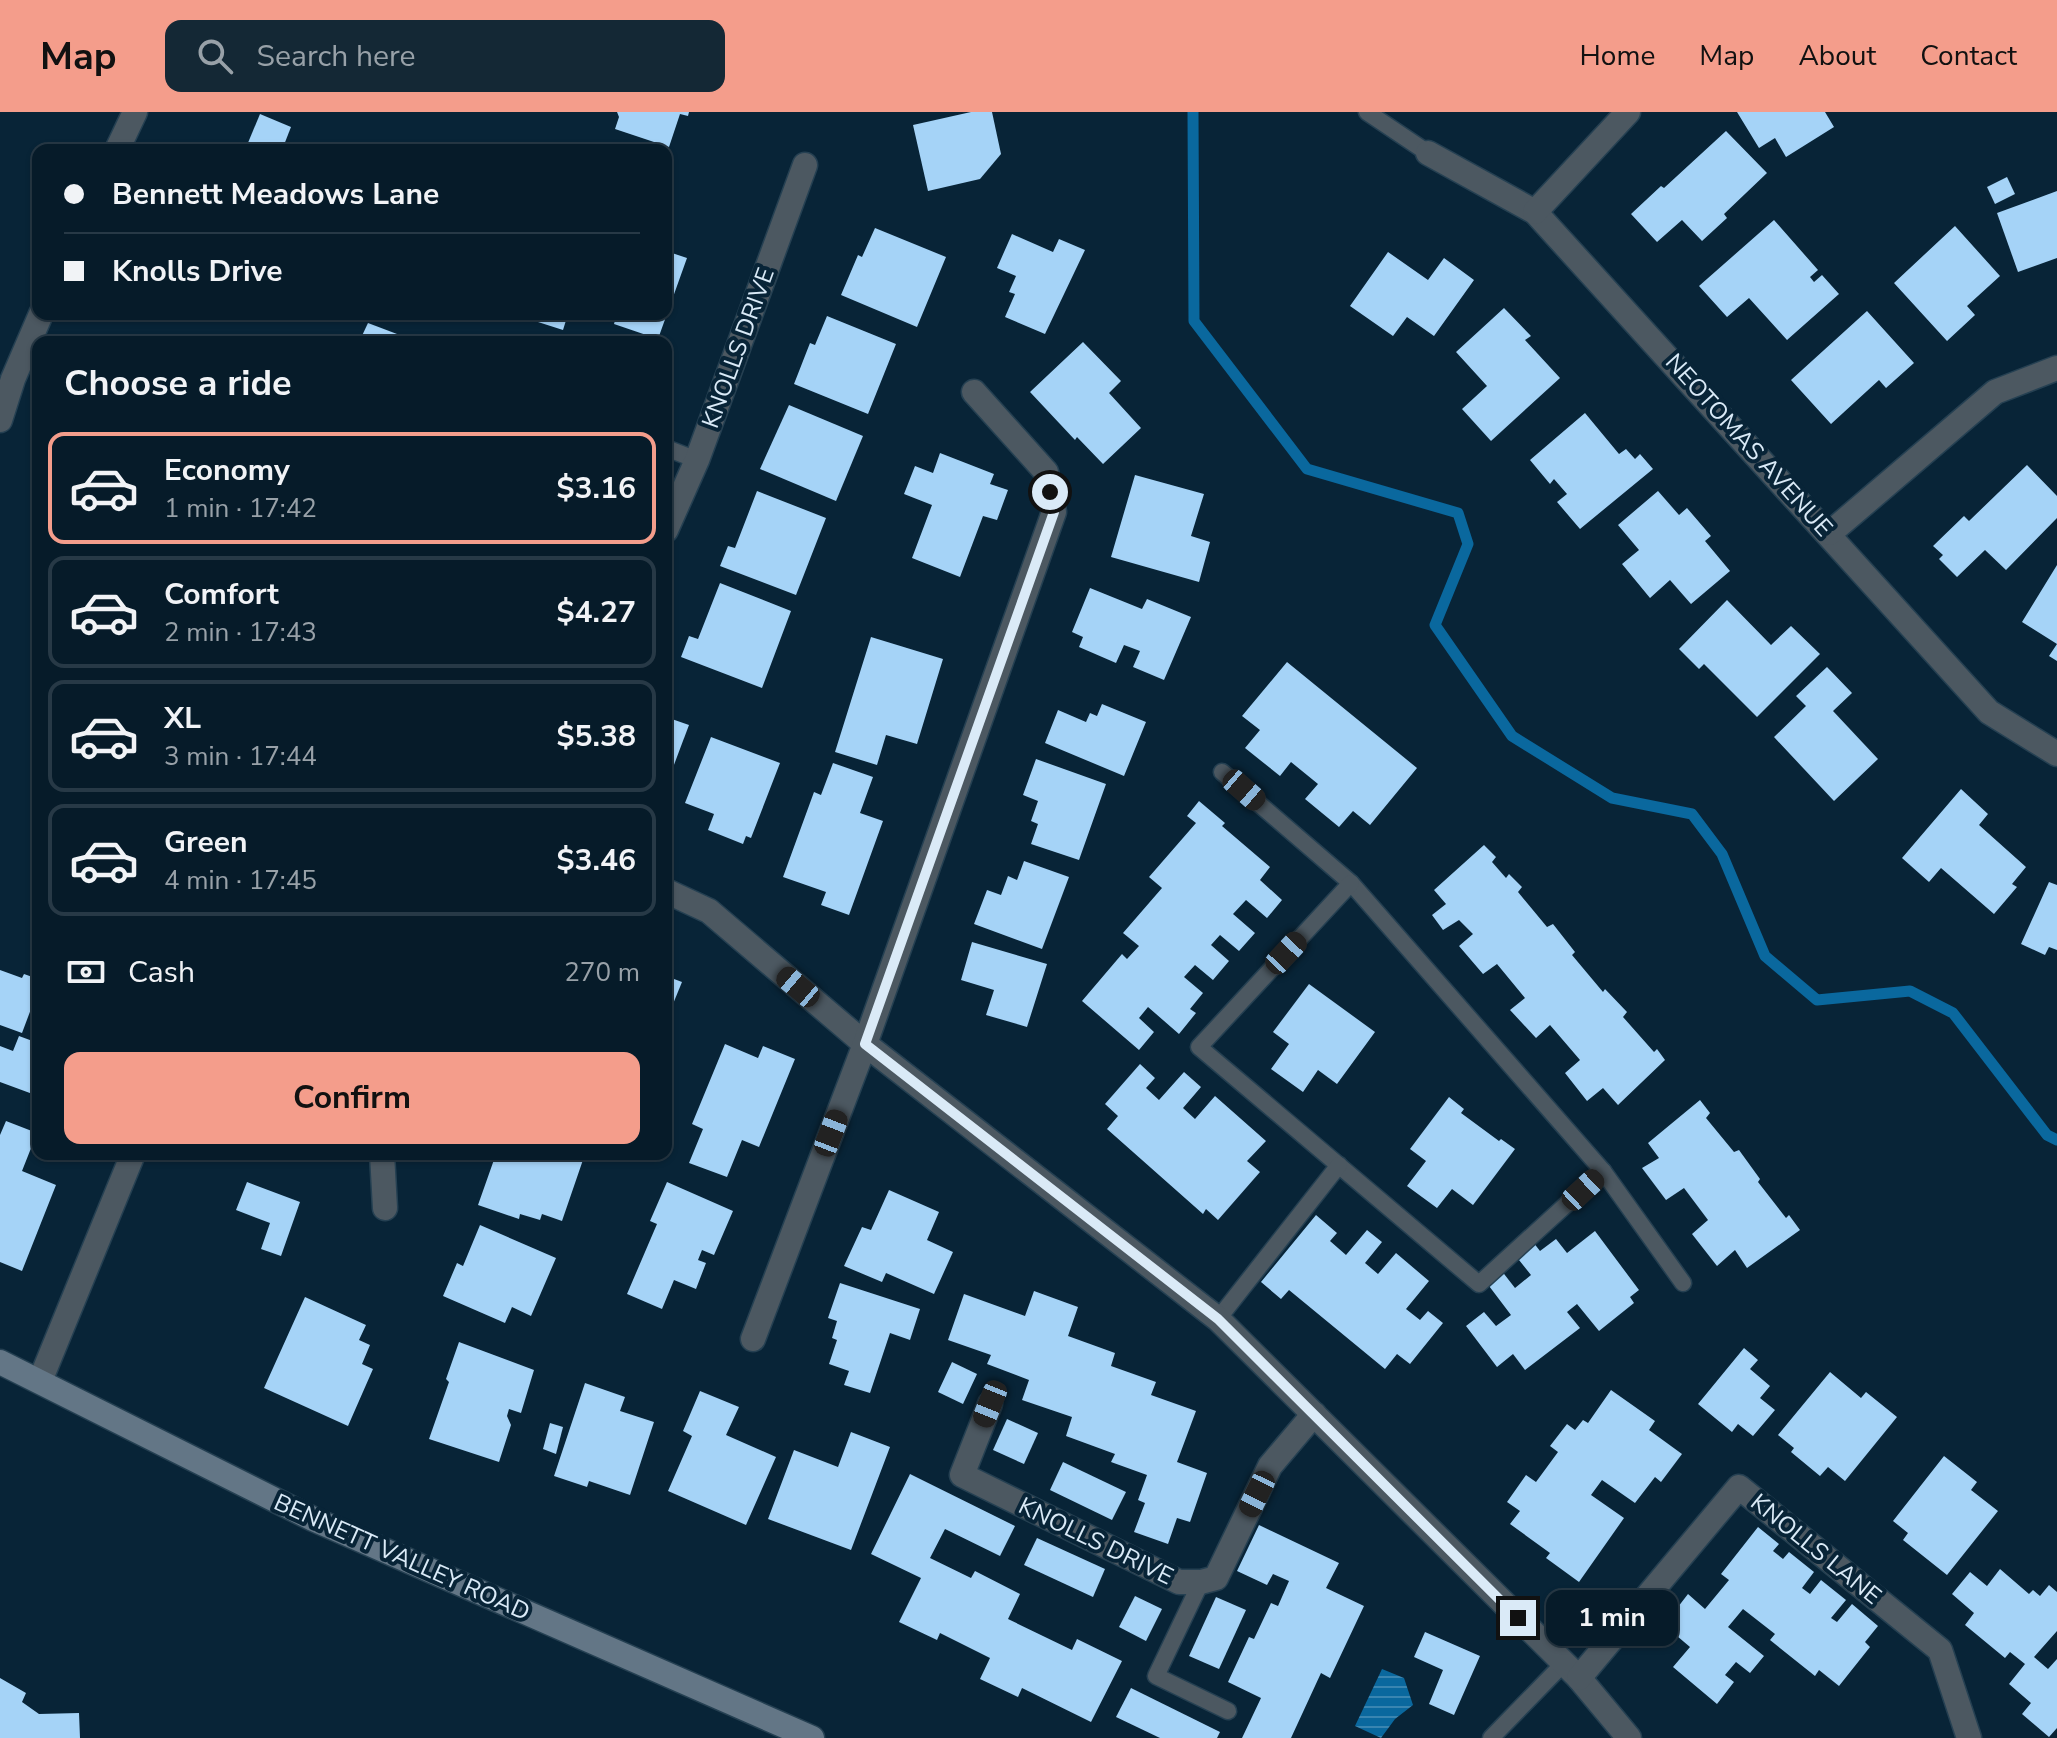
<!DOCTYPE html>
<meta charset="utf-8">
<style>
:root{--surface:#061b29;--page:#142835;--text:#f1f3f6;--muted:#98a1a8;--line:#273946;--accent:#f49d8b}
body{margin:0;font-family:"Nunito Sans",sans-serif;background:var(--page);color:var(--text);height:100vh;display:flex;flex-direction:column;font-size:30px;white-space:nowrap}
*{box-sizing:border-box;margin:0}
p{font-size:26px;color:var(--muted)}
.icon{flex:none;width:44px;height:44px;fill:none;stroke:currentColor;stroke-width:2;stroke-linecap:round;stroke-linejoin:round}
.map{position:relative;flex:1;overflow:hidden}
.panel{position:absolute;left:32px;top:224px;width:640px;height:824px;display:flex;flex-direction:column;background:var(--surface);border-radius:16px;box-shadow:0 2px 6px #0004,0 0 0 2px var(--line)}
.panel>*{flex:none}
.banner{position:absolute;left:32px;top:32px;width:640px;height:176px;border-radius:16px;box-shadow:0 2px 6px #0004,0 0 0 2px var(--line);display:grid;align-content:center;height:176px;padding:0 32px;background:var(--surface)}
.end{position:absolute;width:36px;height:36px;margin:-18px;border:10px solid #daeaf7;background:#111;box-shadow:0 0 0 4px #111}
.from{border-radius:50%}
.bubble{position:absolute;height:56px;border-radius:16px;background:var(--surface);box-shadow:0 2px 6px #0004,0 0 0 2px var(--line);font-size:26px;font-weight:700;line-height:56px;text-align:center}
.car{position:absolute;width:24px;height:48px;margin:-24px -12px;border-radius:10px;box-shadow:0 0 6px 2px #0007;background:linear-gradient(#222 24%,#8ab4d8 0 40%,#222 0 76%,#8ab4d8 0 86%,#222 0)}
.banner b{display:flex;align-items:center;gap:28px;height:76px;font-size:30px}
.banner b+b{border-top:2px solid var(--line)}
.banner i{width:20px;height:20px;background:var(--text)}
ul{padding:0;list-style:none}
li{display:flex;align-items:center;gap:24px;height:112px;margin:0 16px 12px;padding:0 16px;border:4px solid var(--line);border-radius:16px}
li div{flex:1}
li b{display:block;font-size:30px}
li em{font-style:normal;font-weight:700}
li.selected{border-color:var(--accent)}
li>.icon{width:72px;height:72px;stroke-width:1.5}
h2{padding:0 32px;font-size:36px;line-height:96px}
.pay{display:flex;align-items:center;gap:20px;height:88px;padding:0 32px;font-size:30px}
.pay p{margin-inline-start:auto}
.cta{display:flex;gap:16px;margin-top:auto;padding:16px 32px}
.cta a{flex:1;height:92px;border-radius:16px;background:var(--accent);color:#111;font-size:32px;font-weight:700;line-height:92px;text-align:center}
header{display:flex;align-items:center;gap:48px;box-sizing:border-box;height:112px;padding:0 40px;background:var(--accent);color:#111}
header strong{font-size:38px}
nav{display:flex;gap:44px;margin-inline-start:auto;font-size:28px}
.search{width:560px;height:72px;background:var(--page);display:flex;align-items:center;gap:20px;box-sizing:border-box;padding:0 28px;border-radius:16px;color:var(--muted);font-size:30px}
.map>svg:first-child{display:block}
</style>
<header>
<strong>Map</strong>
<div class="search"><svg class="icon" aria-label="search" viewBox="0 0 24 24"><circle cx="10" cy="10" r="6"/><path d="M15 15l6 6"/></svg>Search here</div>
<nav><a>Home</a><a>Map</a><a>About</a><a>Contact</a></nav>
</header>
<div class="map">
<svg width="2057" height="1626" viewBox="0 0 2057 1626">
<defs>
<pattern id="water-rules" width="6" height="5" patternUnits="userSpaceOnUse" patternTransform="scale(2)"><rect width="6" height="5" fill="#0a689e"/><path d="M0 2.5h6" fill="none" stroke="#3985b1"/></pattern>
</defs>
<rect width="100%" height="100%" fill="#082437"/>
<path fill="url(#water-rules)" d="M1382,1557L1404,1566L1413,1593L1395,1607L1381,1626L1355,1614Z"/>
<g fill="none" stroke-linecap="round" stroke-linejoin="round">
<path stroke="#0a689e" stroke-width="11" d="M1193,0L1194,209L1307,357L1458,401L1468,432L1435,513L1512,624L1612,686L1692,702L1722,742L1765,844L1817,888L1910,879L1953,901L2047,1023L2057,1028"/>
</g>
<g fill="#a5d3f7">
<path d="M617,0H689L688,4L680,2L669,35L615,17L619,5Z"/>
<path d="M971,0H992L1001,42L980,67L928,79L913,13Z"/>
<path d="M1737,0H1825L1834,15L1786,45L1775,26L1759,36Z"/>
<path d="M260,2L291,15L282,38H245Z"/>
<path d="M1726,19L1767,61L1724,102L1727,106L1702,129L1682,108L1657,130L1631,102L1661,74L1664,76Z"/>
<path d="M2007,65L2015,82L1995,92L1987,75Z"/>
<path d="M2057,79V146L2018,160L1997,101Z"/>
<path d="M1774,108L1818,158L1810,165L1814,170L1822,163L1839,182L1787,228L1749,186L1727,205L1699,174Z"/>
<path d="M1955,114L2000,164L1967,194L1975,203L1947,229L1894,171Z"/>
<path d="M875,116L946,145L917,215L841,183L858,143L862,145Z"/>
<path d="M1012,122L1053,140L1059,127L1085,138L1045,222L1005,205L1015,182L1009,180L1016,164L997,156Z"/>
<path d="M666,139L687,146L658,227L614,212L616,205L610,202H666Z"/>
<path d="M1388,140L1428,168L1444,146L1474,168L1434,224L1407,205L1393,224L1350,194Z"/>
<path d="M1504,196L1531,224L1525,228L1560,266L1491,329L1462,297L1487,274L1456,240Z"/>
<path d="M1867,199L1914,251L1886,276L1879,268L1831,312L1791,268Z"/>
<path d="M513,202H568L563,218Z"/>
<path d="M827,204L896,232L868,302L794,272L810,231L815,233Z"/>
<path d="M368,211L397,222L394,230L360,228Z"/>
<path d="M1083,230L1121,269L1109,281L1141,316L1103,352L1077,325L1075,328L1030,280Z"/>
<path d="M789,293L863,324L836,389L760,357Z"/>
<path d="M1585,301L1619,342L1626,337L1635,347L1640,342L1653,357L1580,417L1557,390L1567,382L1554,367L1550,372L1530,348Z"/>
<path d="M940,341L994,362L990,372L1008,378L997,408L983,404L960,465L912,446L932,393L904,382L915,354L933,361Z"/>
<path d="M2027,353L2057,384V406L2006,458L1985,438L1957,465L1939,447L1943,443L1933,434L1964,404L1969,409Z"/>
<path d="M1135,363L1204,382L1191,424L1210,430L1199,470L1111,445Z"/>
<path d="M757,379L826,406L796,483L720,454L728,434L735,436Z"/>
<path d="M1658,379L1679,403L1687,396L1711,424L1705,429L1730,459L1691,492L1670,468L1650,486L1622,452L1639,438L1618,413Z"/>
<path d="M2057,453V549L2049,544L2057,532L2022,510Z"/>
<path d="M720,471L791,499L762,576L681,545L689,524L698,527Z"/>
<path d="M1090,476L1142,497L1147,487L1191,505L1164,568L1133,555L1140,539L1124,533L1116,551L1079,535L1083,525L1072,520Z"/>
<path d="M1727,488L1771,533L1791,514L1820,542L1757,605L1704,552L1699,557L1679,537Z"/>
<path d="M871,525L943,547L917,632L886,623L877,653L835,640Z"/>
<path d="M1287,550L1417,656L1370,713L1353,699L1339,715L1305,687L1318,672L1291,650L1280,664L1245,636L1260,618L1242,604Z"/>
<path d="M1827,555L1852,581L1833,599L1878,647L1834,689L1774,625L1806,594L1796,584Z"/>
<path d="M1102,592L1146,610L1124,664L1045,631L1058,598L1086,610L1090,601L1097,604Z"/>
<path d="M666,605L689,613L666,674Z"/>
<path d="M711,625L780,651L751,726L746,724L743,732L708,718L714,702L685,691Z"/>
<path d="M1036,647L1106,672L1079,748L1031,732L1038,712L1031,709L1038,689L1023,683Z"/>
<path d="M833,651L873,665L860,701L883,709L849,803L821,793L826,780L783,765L814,680L821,683Z"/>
<path d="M1961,677L1988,702L1979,713L2026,755L2012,772L2017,775L1994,802L1941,756L1929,770L1902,746Z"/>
<path d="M1199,689L1225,711L1222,714L1270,755L1260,768L1282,788L1267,806L1246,788L1233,802L1255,821L1239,839L1220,823L1211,833L1229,849L1213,868L1195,853L1184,865L1203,881L1190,897L1196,901L1179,922L1148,895L1139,906L1154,920L1139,938L1082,889L1122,842L1127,847L1139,834L1123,821L1162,776L1149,765L1196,711L1187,704Z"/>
<path d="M1484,733L1496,745L1492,750L1506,766L1509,762L1522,775L1518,780L1547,815L1553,812L1575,840L1572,843L1603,880L1605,877L1627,900L1623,905L1654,940L1657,937L1665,948L1618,993L1603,976L1587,989L1565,961L1580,948L1550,913L1536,926L1510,898L1525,886L1497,852L1483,862L1459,834L1473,822L1459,808L1443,818L1432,803L1446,792L1434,778Z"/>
<path d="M1024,749L1069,765L1042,837L974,812L987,778L1001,783L1008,764L1017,768Z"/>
<path d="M2049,770L2057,773V838L2049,835L2045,843L2021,832Z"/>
<path d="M972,830L1047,852L1027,915L986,903L994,878L961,868Z"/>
<path d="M0,858L22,866L24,862L38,867V890L34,889L22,921L0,913Z"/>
<path d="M666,864L682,870L666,909Z"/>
<path d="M1309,872L1375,920L1337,972L1318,958L1303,980L1271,957L1289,932L1273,920Z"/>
<path d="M19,924L38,931V984L0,970V934L13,939Z"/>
<path d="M725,932L758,946L763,934L795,947L759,1035L742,1028L727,1065L689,1051L703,1017L692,1012Z"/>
<path d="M1140,952L1155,966L1146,976L1159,988L1184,960L1201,975L1183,996L1195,1007L1215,984L1266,1029L1247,1049L1260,1060L1218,1108L1206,1097L1203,1102L1107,1017L1118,1004L1105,992Z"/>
<path d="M1449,985L1464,997L1461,1001L1499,1029L1501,1027L1515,1037L1473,1093L1452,1077L1437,1096L1407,1074L1426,1049L1410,1037Z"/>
<path d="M1700,988L1710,1001L1706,1006L1734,1040L1739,1038L1760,1067L1758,1070L1786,1106L1789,1103L1800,1118L1747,1156L1735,1138L1717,1154L1692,1122L1708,1108L1684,1076L1666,1088L1642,1056L1659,1046L1648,1031Z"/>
<path d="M6,1009L37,1021L22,1059L56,1073L22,1159L0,1150V1023Z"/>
<path d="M496,1042H585L562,1109L542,1102L540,1108L520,1102L519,1107L478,1093Z"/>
<path d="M247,1070L300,1090L281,1144L261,1137L270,1111L236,1098Z"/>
<path d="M667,1070L733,1099L714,1143L702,1138L698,1148L706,1151L696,1177L674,1168L662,1197L627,1182L657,1112L650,1109Z"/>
<path d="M889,1078L939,1100L927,1128L953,1140L934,1182L886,1161L882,1170L844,1154L862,1115L871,1118Z"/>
<path d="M1316,1103L1337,1121L1330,1129L1346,1143L1367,1118L1382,1130L1365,1151L1378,1162L1396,1141L1429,1169L1406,1197L1420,1208L1428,1199L1443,1211L1410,1252L1397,1242L1385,1257L1289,1178L1281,1187L1261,1170Z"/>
<path d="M480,1113L556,1146L531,1204L512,1195L505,1211L443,1184L457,1151L463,1154Z"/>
<path d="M1595,1119L1639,1178L1630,1185L1634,1191L1599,1219L1577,1192L1567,1200L1580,1216L1525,1258L1513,1242L1497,1255L1466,1214L1484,1200L1496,1214L1511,1203L1486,1170L1501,1158L1515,1176L1531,1163L1515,1143L1533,1130L1540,1139L1556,1127L1567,1141Z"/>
<path d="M840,1171L920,1197L910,1228L890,1221L870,1281L844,1273L849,1259L829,1252L837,1228L832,1226L837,1209L828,1206Z"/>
<path d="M1034,1179L1078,1195L1068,1224L1115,1241L1111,1254L1156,1270L1151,1283L1196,1299L1177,1350L1207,1361L1190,1410L1177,1406L1168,1432L1134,1420L1145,1391L1138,1388L1147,1363L1111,1350L1115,1342L1066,1324L1072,1305L1022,1288L1029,1268L987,1252L991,1243L948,1228L964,1182L1025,1204Z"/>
<path d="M305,1185L366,1213L359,1228L370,1233L362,1252L373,1257L348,1314L264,1276Z"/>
<path d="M459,1230L534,1258L521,1301L509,1297L507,1304L511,1313L499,1350L429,1327L449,1270L446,1267Z"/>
<path d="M1744,1236L1758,1248L1750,1257L1770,1274L1760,1286L1775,1298L1753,1324L1738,1312L1732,1320L1698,1292Z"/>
<path d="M952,1250L977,1262L963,1292L938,1280Z"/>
<path d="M1830,1260L1861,1286L1866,1280L1897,1305L1845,1369L1828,1355L1820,1364L1791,1340L1794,1336L1778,1323Z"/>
<path d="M585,1271L625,1285L620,1299L654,1310L630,1383L589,1369L587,1375L554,1364Z"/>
<path d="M1611,1278L1655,1309L1649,1318L1682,1342L1661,1370L1655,1365L1635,1391L1602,1368L1591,1383L1624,1406L1579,1470L1546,1446L1550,1441L1510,1412L1520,1399L1507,1390L1526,1363L1536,1370L1558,1340L1550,1334L1567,1312L1575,1318L1583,1308L1588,1311Z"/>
<path d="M700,1279L739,1295L726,1323L776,1345L746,1413L668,1379L692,1324L683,1319Z"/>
<path d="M1007,1307L1038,1321L1024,1352L993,1338Z"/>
<path d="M550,1311L563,1315L556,1342L543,1337Z"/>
<path d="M851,1320L890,1335L851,1438L768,1407L794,1338L838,1355Z"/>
<path d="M1944,1344L1977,1370L1971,1378L1998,1399L1947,1463L1903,1428L1908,1421L1893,1409Z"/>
<path d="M1063,1350L1126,1380L1112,1408L1050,1378Z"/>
<path d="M910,1362L1015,1414L1000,1444L945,1417L930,1446L971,1466L975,1459L1020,1482L1008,1507L1072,1538L1077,1527L1122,1549L1091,1610L1022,1576L1018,1585L980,1567L990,1546L940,1521L937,1528L899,1510L921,1466L871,1442Z"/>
<path d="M1259,1413L1339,1451L1326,1476L1364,1494L1330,1566L1321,1561L1291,1626H1242L1261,1586L1228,1570L1249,1525L1254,1527L1271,1491L1278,1494L1289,1469L1273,1462L1267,1473L1237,1459Z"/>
<path d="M1758,1415L1779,1432L1773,1439L1783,1447L1789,1440L1814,1460L1802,1476L1810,1482L1821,1468L1846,1488L1831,1506L1837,1510L1852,1492L1878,1514L1865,1530L1870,1535L1839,1574L1819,1558L1815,1564L1770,1528L1775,1522L1743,1497L1728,1515L1764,1544L1750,1561L1736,1550L1725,1563L1734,1570L1717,1592L1673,1555L1690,1535L1664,1513L1688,1482L1705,1497L1729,1468L1721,1462Z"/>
<path d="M1037,1426L1105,1457L1093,1485L1024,1453Z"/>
<path d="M2000,1457L2029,1482L2033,1478L2040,1484L2049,1473L2057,1480V1519L2034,1545L2048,1557L2057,1547V1616L2049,1625L2022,1602L2031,1591L2009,1572L2025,1552L2010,1540L2005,1546L1965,1513L1974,1501L1952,1482L1970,1460L1987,1474Z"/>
<path d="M1135,1484L1162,1497L1146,1529L1119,1515Z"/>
<path d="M1216,1485L1246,1498L1219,1557L1189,1544Z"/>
<path d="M1425,1520L1480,1544L1454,1603L1429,1592L1443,1558L1414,1545Z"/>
<path d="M0,1566L26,1581L22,1590L39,1602L79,1601L80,1626H0Z"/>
<path d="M1131,1576L1220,1620L1217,1626H1160L1116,1605Z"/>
</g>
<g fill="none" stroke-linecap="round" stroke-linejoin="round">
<g stroke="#254052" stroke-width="19">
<g id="lane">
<path d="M1367,0L1428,41"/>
<path d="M666,336L697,348"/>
<path d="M1222,660L1351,771L1603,1059L1683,1171"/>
<path d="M1351,771L1199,935L1479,1172L1603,1059"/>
<path d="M1218,1207L1339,1053"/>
<path d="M1201,1470L1156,1564L1228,1599"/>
<path d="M1491,1626L1564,1551"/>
</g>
</g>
<g stroke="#254052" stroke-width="27">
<g id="street">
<path d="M117,38L135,0"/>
<path d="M1428,41L1535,100L1989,600L2057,642"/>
<path d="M1535,100L1628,0"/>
<path d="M0,308L13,267L41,202"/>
<path d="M666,418L697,348L805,53"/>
<path d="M1830,421L1995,280L2057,256"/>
<path d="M666,779L709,799L865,932L1218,1207L1579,1566L1629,1626"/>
<path d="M382,1042L385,1096"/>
<path d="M753,1227L865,932L1054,400L1046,360L974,280"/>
<path d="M40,1269L133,1042"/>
<path d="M990,1292L962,1363L1179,1470H1201L1216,1466L1270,1354L1314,1302"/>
<path d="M1579,1566L1739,1375L1940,1538L1969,1626"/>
</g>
</g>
<g stroke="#254052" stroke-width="27">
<path id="secondary" d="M0,1250L313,1407L812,1626"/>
</g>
<use href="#lane" stroke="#4c5861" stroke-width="16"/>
<use href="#street" stroke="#4c5861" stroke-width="24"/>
<use href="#secondary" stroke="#637686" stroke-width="24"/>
</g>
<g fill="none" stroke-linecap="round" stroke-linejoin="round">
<path stroke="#daeaf7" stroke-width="10" d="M1050,380L1054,400L865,932L1218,1207L1518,1506"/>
</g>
<g text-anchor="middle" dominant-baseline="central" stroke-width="8" stroke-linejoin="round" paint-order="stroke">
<g font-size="24" fill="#daeaf7" stroke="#082437">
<text transform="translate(738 236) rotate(-70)">KNOLLS DRIVE</text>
<text transform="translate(1749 333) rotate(48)">NEOTOMAS AVENUE</text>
<text transform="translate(1096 1429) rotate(26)">KNOLLS DRIVE</text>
<text transform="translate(1816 1437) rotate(39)">KNOLLS LANE</text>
<text transform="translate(402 1445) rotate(24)">BENNETT VALLEY ROAD</text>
</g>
</g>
</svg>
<i class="end from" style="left:1050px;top:380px"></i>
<i class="end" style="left:1518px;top:1506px"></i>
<div class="bubble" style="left:1546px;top:1478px;width:132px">1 min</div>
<i class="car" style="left:1244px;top:678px;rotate:131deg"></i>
<i class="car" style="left:1286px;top:841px;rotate:43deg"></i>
<i class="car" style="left:798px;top:875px;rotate:310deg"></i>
<i class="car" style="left:831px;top:1021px;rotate:21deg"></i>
<i class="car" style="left:1583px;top:1078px;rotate:47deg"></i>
<i class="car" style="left:990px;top:1292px;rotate:202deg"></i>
<i class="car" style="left:1257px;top:1382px;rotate:206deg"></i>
<div class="banner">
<b><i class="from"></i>Bennett Meadows Lane</b>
<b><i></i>Knolls Drive</b>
</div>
<section class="panel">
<h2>Choose a ride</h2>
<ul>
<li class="selected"><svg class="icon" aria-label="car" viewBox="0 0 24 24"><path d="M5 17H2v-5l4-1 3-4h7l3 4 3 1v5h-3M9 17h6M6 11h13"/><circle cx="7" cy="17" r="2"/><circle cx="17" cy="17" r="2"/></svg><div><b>Economy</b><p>1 min · 17:42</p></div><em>$3.16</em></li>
<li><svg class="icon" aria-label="car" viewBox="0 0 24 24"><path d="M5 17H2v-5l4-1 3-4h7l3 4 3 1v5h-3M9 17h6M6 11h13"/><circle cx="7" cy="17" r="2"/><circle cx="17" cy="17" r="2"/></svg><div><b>Comfort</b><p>2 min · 17:43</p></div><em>$4.27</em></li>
<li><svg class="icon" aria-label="car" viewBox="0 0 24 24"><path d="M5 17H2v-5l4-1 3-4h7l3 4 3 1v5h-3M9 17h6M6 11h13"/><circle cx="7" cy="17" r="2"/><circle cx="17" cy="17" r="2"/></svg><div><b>XL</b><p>3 min · 17:44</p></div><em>$5.38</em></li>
<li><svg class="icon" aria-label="car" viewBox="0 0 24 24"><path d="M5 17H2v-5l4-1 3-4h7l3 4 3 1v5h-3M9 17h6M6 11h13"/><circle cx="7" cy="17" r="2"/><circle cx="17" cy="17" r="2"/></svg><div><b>Green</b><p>4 min · 17:45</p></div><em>$3.46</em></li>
</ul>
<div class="pay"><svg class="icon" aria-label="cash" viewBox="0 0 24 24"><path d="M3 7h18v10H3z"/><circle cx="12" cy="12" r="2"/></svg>Cash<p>270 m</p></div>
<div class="cta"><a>Confirm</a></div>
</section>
</div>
